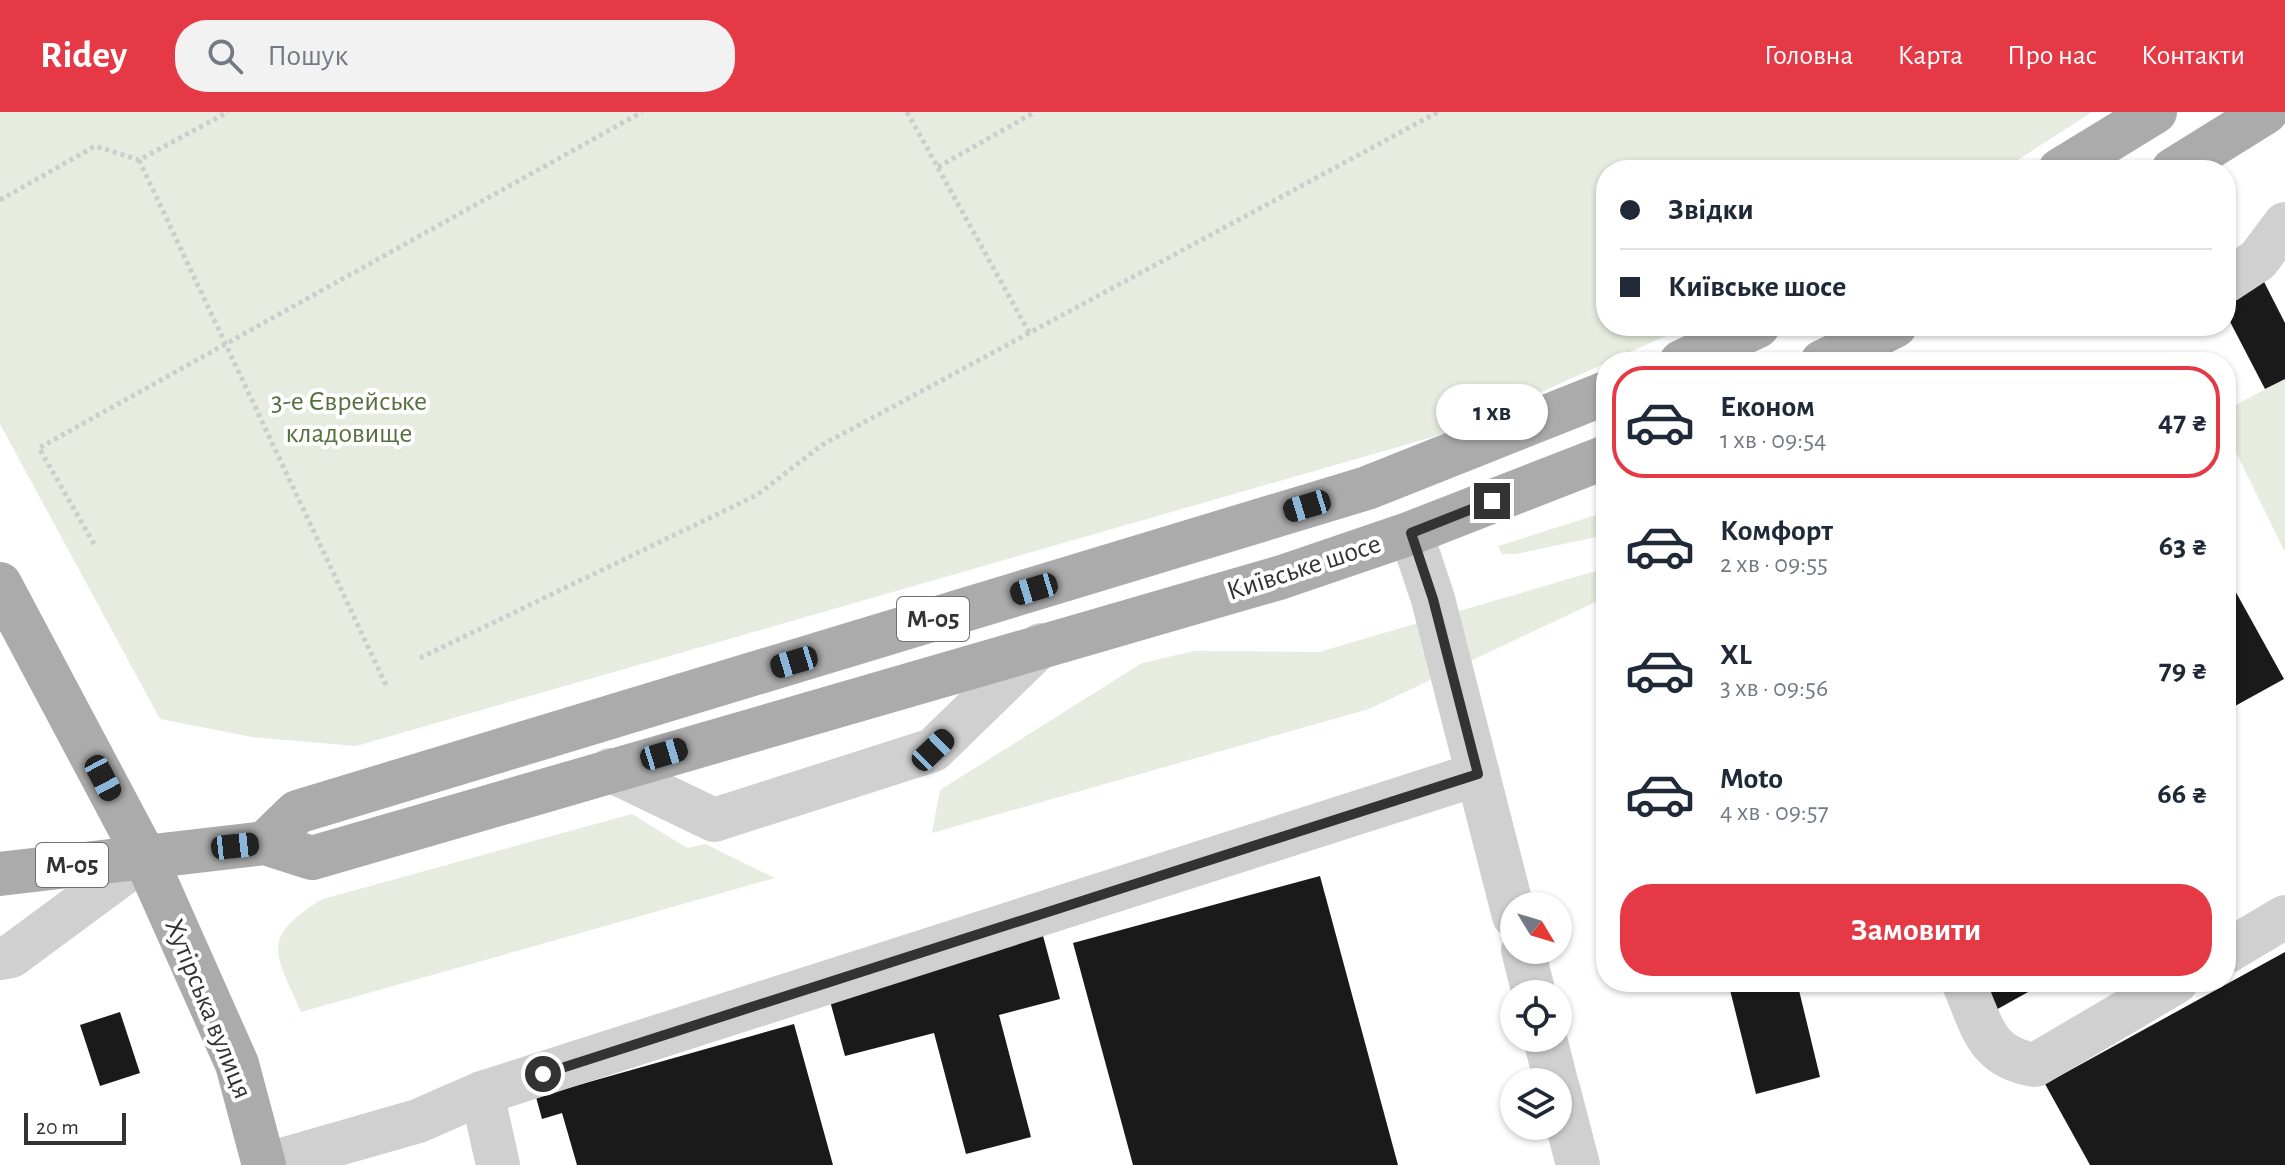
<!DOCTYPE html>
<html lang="uk">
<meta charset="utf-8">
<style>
:root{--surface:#fff;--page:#f2f2f3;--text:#1f2937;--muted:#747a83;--line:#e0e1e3;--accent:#e63946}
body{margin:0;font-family:"Alegreya Sans",sans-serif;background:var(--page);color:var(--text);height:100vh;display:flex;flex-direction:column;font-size:30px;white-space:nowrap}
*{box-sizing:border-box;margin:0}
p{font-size:26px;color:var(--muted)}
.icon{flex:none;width:44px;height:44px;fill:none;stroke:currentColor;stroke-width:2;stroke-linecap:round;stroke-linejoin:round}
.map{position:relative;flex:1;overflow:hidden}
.drawer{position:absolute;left:1596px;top:240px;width:640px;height:640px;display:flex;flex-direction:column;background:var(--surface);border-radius:32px;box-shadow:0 2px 6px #0004}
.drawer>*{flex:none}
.top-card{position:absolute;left:1596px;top:48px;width:640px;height:176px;border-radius:32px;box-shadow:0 2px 6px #0004;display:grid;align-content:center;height:176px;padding:0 24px;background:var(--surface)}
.needle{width:52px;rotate:128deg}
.buttons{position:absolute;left:1500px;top:780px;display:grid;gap:16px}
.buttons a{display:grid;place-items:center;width:72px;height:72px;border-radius:50%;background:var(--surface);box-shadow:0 2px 6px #0004;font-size:40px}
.scale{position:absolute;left:24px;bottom:20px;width:102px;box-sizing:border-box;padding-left:8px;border:4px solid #333;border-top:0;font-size:22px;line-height:28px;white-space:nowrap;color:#333;-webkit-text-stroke:6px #fff;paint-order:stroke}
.end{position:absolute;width:36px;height:36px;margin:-18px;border:10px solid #333;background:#fff;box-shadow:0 0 0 4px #fff}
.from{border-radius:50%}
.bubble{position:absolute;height:56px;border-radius:28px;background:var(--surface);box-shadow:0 2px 6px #0004;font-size:26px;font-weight:700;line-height:56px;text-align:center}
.car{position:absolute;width:24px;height:48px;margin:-24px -12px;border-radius:10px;box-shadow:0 0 6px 2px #0007;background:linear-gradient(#222 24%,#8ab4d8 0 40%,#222 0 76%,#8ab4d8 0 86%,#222 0)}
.top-card b{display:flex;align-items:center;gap:28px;height:76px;font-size:30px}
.top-card b+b{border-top:2px solid var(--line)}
.top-card i{width:20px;height:20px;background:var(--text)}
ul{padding:14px 0 0;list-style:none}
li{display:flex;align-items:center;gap:24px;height:112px;margin:0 16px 12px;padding:0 8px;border:4px solid transparent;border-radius:32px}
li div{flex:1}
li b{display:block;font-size:30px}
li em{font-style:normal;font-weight:700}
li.current{border-color:var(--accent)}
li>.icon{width:72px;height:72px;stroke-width:1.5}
.button{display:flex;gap:16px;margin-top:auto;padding:16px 24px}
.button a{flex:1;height:92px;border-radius:32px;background:var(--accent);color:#fff;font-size:32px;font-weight:700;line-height:92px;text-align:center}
header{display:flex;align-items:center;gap:48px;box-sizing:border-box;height:112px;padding:0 40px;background:var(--accent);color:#fff}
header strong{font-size:38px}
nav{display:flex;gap:44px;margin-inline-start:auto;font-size:28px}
.search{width:560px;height:72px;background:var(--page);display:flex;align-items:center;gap:20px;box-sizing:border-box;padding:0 28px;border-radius:32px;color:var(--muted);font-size:30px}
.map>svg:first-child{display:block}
</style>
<header>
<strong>Ridey</strong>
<div class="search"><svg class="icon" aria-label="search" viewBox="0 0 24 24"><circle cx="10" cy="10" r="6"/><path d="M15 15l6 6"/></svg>Пошук</div>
<nav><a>Головна</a><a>Карта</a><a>Про нас</a><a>Контакти</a></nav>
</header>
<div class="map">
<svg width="2285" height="1053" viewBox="0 0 2285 1053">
<rect width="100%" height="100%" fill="#fff"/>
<g fill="#e6ecdf">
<path d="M0,0H2092L2002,58H1606V214H1688L1457,318L356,634L252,625L160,607L0,312Z"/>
<path d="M2285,267V440L2226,320V298Z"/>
<path d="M1606,400V423L1516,442H1502L1498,434Z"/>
<path d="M1606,456V485L1369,597L932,721L940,678L1142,551L1194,539L1319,540Z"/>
<path d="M632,702L687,736L705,732L775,766L301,900C275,841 259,825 323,787Z"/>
</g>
<g fill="#1a1a1a">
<path d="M2260,162L2285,211V267L2265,277L2226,202V179Z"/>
<path d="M2233,475L2284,567L2226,599V479Z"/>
<path d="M2226,747L2235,763L2226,769Z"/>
<path d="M1320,764L1398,1053H1133L1073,831Z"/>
<path d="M1042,820L1060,887L999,903L1031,1025L966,1042L934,921L845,944L827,878Z"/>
<path d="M2285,840V1053H2090L2045,972Z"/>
<path d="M1728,870H1797L1820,965L1756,982Z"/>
<path d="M1978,870H2046L1994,899Z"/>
<path d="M120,900L140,961L100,974L80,913Z"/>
<path d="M794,912L833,1053H577L562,1001L542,1007L536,985Z"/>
</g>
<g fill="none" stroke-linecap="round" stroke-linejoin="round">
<g stroke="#cdcdcd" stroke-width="5" stroke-dasharray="4 4" stroke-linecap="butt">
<path d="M907,0L1030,222"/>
<path d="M139,48L386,573"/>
<path d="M938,55L1035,0"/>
<path d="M0,88L95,34L139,48L228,0"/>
<path d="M94,432L39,336L642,0"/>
<path d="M420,546L757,383L822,333L1438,0"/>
</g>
<g stroke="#d0d0d0" stroke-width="44">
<path d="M2226,169L2258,148L2285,112"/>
<path d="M1411,421L1433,487L1514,804"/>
<path d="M610,658L714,708L933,638L1041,533"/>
<path d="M1523,838L1534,882"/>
<path d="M2226,840L2285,805"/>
<path d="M0,846L11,844L145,745"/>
<path d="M1963,870C1982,912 1984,945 2035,953L2176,870"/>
<path d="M1545,926L1556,970"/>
<path d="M1558,976L1578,1053"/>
<path d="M482,981L498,1053"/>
<path d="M265,1053L418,1009L482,981L1478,662"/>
</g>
<g stroke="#ababab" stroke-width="44">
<path d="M2060,58L2155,0"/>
<path d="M2173,58L2266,0"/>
<path d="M1681,250L1758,214"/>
<path d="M1822,250L1895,214"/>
<path d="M0,472L145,745L237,952L264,1053"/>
<path d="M265,731L297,700L1367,376L1606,281"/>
<path d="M0,762L265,731L312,746L1282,465L1411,421L1606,345"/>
</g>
</g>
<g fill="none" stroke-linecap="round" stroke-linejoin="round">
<path stroke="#333" stroke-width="10" d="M543,962L1478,662L1433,487L1411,421L1492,389"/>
</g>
<g text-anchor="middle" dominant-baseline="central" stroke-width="8" stroke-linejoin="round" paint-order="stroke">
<g fill="#fff" stroke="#707070" stroke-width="2">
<rect x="897" y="485" width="72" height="44" rx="6"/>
<rect x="36" y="731" width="72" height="44" rx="6"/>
</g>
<g font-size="26" font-weight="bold" fill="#333">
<text x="933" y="507">М-05</text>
<text x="72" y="753">М-05</text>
</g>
<g font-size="28" fill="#56703f" stroke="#fff">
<text x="349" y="290">3-е Єврейське<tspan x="349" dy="32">кладовище</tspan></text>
</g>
<g font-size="28" fill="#333" stroke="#fff">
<text transform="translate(1304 456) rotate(-18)">Київське шосе</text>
<text transform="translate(208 897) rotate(68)">Хутірська вулиця</text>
</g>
</g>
</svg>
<div class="buttons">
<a><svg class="needle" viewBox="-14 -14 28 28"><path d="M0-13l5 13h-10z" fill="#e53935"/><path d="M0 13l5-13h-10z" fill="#747a83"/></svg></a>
<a><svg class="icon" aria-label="locate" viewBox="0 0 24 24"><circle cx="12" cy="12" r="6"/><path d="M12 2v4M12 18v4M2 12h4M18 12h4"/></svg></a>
<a><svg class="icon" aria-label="layers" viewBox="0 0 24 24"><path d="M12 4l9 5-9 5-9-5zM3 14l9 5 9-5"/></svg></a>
</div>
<div class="scale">20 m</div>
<i class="end from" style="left:543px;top:962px"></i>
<i class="end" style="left:1492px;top:389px"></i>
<div class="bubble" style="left:1436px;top:272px;width:112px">1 хв</div>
<i class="car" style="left:1307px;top:394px;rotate:253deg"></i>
<i class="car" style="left:1034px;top:477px;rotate:253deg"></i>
<i class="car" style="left:794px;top:550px;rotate:253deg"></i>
<i class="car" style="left:933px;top:638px;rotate:46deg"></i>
<i class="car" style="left:664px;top:642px;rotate:73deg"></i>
<i class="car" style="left:103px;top:666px;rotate:152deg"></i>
<i class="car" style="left:235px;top:734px;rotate:84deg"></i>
<div class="top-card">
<b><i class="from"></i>Звідки</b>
<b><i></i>Київське шосе</b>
</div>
<section class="drawer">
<ul>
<li class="current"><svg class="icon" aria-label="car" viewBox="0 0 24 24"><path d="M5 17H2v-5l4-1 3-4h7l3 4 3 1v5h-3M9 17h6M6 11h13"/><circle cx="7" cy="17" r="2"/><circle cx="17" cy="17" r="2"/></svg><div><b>Економ</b><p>1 хв · 09:54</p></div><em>47 ₴</em></li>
<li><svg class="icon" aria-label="car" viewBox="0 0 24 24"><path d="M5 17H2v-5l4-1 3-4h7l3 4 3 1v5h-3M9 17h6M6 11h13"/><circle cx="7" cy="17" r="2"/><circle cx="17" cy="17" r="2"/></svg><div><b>Комфорт</b><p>2 хв · 09:55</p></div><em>63 ₴</em></li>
<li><svg class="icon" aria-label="car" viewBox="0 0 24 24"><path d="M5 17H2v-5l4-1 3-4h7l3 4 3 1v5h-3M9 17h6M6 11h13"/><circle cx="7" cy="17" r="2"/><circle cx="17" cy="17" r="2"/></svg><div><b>XL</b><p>3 хв · 09:56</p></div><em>79 ₴</em></li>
<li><svg class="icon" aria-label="car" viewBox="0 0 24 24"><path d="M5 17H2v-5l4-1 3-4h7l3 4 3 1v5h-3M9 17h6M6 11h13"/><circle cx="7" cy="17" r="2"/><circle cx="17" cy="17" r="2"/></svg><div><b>Moto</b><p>4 хв · 09:57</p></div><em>66 ₴</em></li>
</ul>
<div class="button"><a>Замовити</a></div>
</section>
</div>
